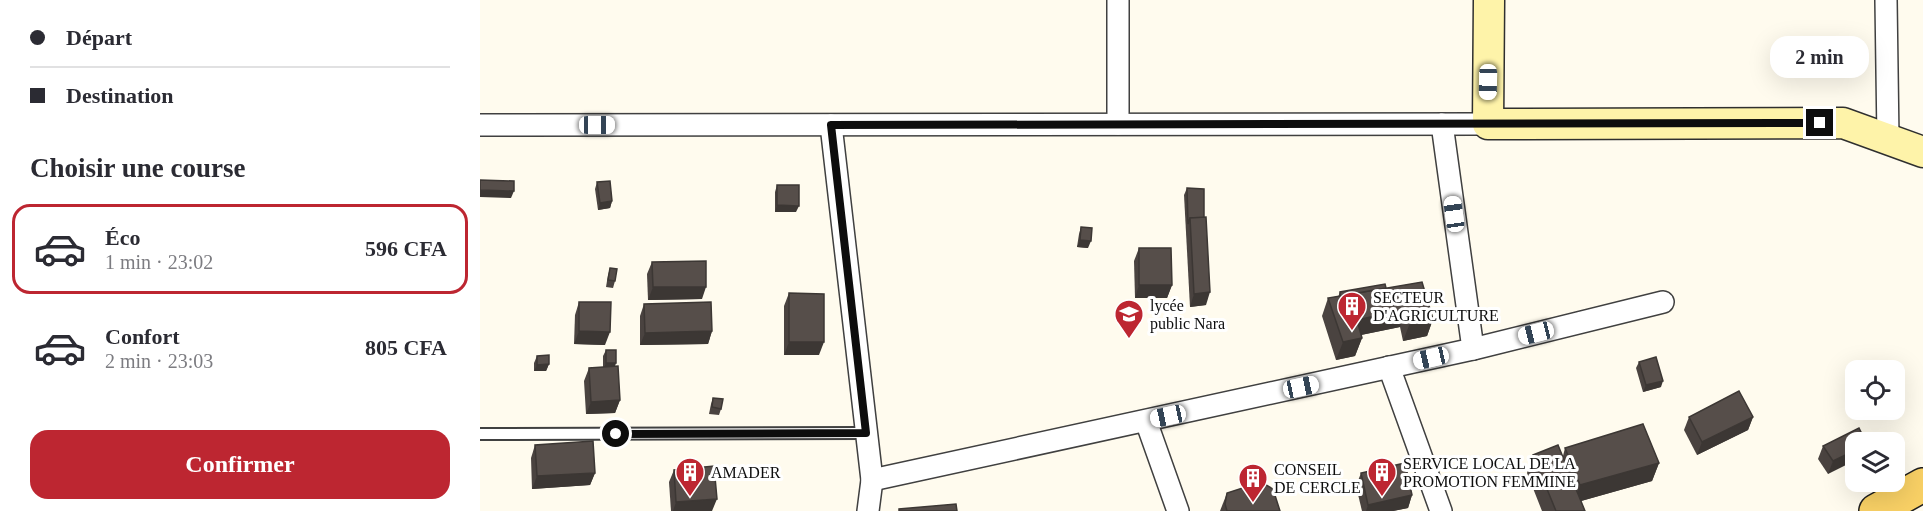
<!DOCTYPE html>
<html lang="fr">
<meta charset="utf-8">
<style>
:root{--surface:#fff;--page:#f7f7f7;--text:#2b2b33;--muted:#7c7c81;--line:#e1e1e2;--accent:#bd2631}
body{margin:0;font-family:"Times New Roman",serif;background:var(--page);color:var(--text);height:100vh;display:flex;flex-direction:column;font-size:22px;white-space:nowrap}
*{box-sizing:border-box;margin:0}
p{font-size:20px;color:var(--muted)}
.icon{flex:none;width:33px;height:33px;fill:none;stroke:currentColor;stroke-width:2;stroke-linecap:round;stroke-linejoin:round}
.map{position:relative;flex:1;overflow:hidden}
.details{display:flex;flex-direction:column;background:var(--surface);width:480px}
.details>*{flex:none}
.top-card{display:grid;align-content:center;height:132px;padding:0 30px;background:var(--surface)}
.tools{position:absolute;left:1365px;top:360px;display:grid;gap:12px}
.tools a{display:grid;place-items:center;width:60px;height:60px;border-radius:12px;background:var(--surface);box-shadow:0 6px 24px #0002;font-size:30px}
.end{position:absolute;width:27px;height:27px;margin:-14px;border:8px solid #0d0d0d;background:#fff;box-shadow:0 0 0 3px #fff}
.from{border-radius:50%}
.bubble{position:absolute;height:42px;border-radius:18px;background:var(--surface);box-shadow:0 6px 24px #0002;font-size:20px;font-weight:800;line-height:42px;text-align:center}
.car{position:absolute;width:18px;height:36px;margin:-18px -9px;border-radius:8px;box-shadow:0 0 4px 2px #0007;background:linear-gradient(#fff 24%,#345 0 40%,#fff 0 76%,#345 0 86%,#fff 0)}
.top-card b{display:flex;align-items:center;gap:21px;height:57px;font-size:22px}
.top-card b+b{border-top:2px solid var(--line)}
.top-card i{width:15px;height:15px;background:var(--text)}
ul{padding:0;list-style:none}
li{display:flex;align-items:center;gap:18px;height:90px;margin:0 12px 9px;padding:0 18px;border:3px solid transparent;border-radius:18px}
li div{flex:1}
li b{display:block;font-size:22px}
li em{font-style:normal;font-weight:800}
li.selected{border-color:var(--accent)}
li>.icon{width:54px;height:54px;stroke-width:1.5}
h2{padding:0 30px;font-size:27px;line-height:72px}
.primary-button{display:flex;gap:12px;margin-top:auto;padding:12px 30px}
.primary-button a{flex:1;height:69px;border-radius:18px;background:var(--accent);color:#fff;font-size:24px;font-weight:800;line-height:69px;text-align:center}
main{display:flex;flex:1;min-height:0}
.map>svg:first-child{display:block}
</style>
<main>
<section class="details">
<div class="top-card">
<b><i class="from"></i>Départ</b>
<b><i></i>Destination</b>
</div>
<h2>Choisir une course</h2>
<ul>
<li class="selected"><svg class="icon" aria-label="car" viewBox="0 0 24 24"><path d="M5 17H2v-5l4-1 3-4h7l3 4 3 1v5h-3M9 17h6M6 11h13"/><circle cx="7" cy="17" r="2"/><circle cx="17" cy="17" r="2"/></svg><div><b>Éco</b><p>1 min · 23:02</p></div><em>596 CFA</em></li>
<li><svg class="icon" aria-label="car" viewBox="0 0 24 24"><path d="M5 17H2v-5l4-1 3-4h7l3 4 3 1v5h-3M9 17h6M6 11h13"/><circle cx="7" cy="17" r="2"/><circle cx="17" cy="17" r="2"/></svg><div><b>Confort</b><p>2 min · 23:03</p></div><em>805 CFA</em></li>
</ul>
<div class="primary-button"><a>Confirmer</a></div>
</section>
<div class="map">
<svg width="1443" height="511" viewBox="0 0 1443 511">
<rect width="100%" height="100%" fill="#fffbee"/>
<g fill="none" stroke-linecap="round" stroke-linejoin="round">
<g stroke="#404040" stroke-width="14">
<path id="lane" d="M0,434L386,433"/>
</g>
<g stroke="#404040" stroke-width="24">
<g id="street">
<path d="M638,0V124"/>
<path d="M1406,0L1408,139"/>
<path d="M0,125L1008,124"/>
<path d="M351,125L392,480L388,511"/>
<path d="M993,349L1183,302"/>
<path d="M909,367L961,511"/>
<path d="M666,421L698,511"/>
<path d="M392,480L993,349L962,124"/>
</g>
</g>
<g stroke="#2f2f2f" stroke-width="33">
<path id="secondary" d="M1009,0L1008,124L1363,123L1443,152"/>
</g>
<g stroke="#1e1e1e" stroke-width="36">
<path id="primary" d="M1396,511L1443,485"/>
</g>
<use href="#lane" stroke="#fff" stroke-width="10"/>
<use href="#street" stroke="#fff" stroke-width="21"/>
<use href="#secondary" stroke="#fef3a9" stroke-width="30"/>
<use href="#primary" stroke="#f8d065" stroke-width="33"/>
</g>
<g fill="#4a4340">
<path d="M117,182L132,201L130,208L118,210L115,189Z"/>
<path d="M297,185L316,212H295V192Z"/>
<path d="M707,188L726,305L710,307L704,195Z"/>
<path d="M601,227L608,248L597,247L599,234Z"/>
<path d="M659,248L692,285L687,298H655L654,261Z"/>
<path d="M172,262L222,299L168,300L167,274Z"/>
<path d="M130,268L135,281L133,288L126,287L128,275Z"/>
<path d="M906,288L953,319L947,336L923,341L920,327L881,335L882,338L875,356L856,360L842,316L848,298L858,297L860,292Z"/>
<path d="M309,293L339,355H304V306Z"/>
<path d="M99,302L125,345L94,344L95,315Z"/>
<path d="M164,304L232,331L228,344L160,345V316Z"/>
<path d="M126,350L135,367L140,400L135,413L106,414L104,381L109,368L123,367V356Z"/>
<path d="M57,356L69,364L66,371H54V363Z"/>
<path d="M1159,362L1181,387L1163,392L1156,368Z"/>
<path d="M233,398L241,409L239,415L229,414L231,404Z"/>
<path d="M1209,417H1273L1268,430L1217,455L1204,430Z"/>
<path d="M1386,442L1348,474L1338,459L1343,446Z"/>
<path d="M55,445L115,473L110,485L52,489L51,458Z"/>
<path d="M1085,448L1179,463L1172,481L1101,501L1105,511H1062L1047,473L1053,455L1083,456Z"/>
<path d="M194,470L232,511H191L189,482Z"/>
<path d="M881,473L932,495L928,508L913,511H882L876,486Z"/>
<path d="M747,493L800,511H740Z"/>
</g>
<g fill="#3c3734">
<path d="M0,190L34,191L31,198L0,197Z"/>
<path d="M132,201L130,208L118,210L120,203Z"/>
<path d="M297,205L319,206L316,212H295Z"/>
<path d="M600,240L611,241L608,248L597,247Z"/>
<path d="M659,285H692L687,298H655Z"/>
<path d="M173,287H226L222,299L168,300Z"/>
<path d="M730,292L726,305L710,307L714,294Z"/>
<path d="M926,309L920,327L871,337L877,320Z"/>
<path d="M953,319L947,336L923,341L930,323Z"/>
<path d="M99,331L130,332L125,345L94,344Z"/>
<path d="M232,331L228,344L160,345L165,333Z"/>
<path d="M882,338L875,356L856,360L863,342Z"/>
<path d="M309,342H344L339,355H304Z"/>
<path d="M126,363H136L134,370H123Z"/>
<path d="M69,364L66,371H54L57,365Z"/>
<path d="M1183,381L1181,387L1163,392L1166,385Z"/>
<path d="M140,400L135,413L106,414L111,402Z"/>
<path d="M1273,417L1268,430L1217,455L1222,442Z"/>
<path d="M1376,450V460L1348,474L1353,461Z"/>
<path d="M1179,463L1172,481L1094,503L1100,485Z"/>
<path d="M115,473L110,485L52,489L57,476Z"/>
<path d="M932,495L928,508L913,511H886L888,505Z"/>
<path d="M237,499L232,511H193L196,502Z"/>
</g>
<g fill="#564e4a" stroke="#3c3734" stroke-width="1.5">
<path d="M0,180L34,181V191L0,190Z"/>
<path d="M130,181L132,201L120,203L117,182Z"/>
<path d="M297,185H319V206L297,205Z"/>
<path d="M707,188L724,189V218H710L708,224Z"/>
<path d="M726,217L730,292L714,294L710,218Z"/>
<path d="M601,227L612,228L611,241L600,240Z"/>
<path d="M659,248H691L692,285H659Z"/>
<path d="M226,261V287H173L172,262Z"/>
<path d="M130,268L137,269L135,281L128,280Z"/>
<path d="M942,282L953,319L930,323L926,309L877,320L882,338L863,342L848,298Z"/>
<path d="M905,284L906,288L860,296V292Z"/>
<path d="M309,293L344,294V342H309Z"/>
<path d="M99,302H131L130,332L99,331Z"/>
<path d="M231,302L232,331L165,333L164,304Z"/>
<rect x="126" y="350" width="10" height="13"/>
<path d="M69,355V364L57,365V356Z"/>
<path d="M1176,357L1183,381L1166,385L1159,362Z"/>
<path d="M138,366L140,400L111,402L109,368Z"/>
<path d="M1259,391L1273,417L1222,442L1209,417Z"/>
<path d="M233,398L243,399L241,409L232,407Z"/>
<path d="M1163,424L1179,463L1100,485L1085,448Z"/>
<path d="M1379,428L1386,442H1376V450L1353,461L1343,446Z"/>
<path d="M113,441L115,473L57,476L55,445Z"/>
<path d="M1078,445L1105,511H1076L1053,455Z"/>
<path d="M925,463L932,495L888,505L881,473Z"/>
<path d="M234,466L237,499L196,502L194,470Z"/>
<path d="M781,482L793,489L800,511H747L745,504L747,493Z"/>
<path d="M476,504L477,511H419V509Z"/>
</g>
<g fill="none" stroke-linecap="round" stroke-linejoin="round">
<path stroke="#0d0d0d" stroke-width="8" d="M136,434L386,433L351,125L1340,123"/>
</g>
<defs>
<g id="building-pin" transform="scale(1.5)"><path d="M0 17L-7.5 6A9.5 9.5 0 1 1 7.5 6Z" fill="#bd2631" stroke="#fff"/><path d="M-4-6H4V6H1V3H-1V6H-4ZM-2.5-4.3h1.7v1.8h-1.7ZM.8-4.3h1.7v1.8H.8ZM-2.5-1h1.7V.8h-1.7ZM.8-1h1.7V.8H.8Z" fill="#fff"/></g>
<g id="school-pin" transform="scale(1.5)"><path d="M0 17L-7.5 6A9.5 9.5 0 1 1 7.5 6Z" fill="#bd2631" stroke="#fff"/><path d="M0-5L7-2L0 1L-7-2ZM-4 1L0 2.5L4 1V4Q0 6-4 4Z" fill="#fff"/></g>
</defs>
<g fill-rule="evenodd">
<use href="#building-pin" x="872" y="306"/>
<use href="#school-pin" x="649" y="314"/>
<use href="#building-pin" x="210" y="472"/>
<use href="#building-pin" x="902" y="472"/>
<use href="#building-pin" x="773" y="478"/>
</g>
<g text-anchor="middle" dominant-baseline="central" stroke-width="6" stroke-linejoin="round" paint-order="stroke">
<g font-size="16" fill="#0d0d0d" stroke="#fff" text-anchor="start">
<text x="893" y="297">SECTEUR<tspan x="893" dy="18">D'AGRICULTURE</tspan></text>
<text x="670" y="305">lycée<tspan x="670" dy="18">public Nara</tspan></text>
<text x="923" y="463">SERVICE LOCAL DE LA<tspan x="923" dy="18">PROMOTION FEMMINE</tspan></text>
<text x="794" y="469">CONSEIL<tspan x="794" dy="18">DE CERCLE</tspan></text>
<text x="231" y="472">AMADER</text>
</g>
</g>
</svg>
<div class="tools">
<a><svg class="icon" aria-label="locate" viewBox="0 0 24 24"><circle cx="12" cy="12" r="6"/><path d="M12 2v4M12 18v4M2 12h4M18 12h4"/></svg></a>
<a><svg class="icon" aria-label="layers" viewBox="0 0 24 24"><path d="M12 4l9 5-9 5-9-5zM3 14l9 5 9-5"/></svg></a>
</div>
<i class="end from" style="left:136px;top:434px"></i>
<i class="end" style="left:1340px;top:123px"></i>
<div class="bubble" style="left:1290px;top:36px;width:99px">2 min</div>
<i class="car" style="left:1008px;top:82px;rotate:181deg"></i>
<i class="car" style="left:117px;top:125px;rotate:90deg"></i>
<i class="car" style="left:974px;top:214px;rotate:352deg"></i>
<i class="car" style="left:1056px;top:333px;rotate:256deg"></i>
<i class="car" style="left:951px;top:358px;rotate:257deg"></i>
<i class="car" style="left:821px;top:387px;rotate:78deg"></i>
<i class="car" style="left:688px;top:416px;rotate:258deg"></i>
</div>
</main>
